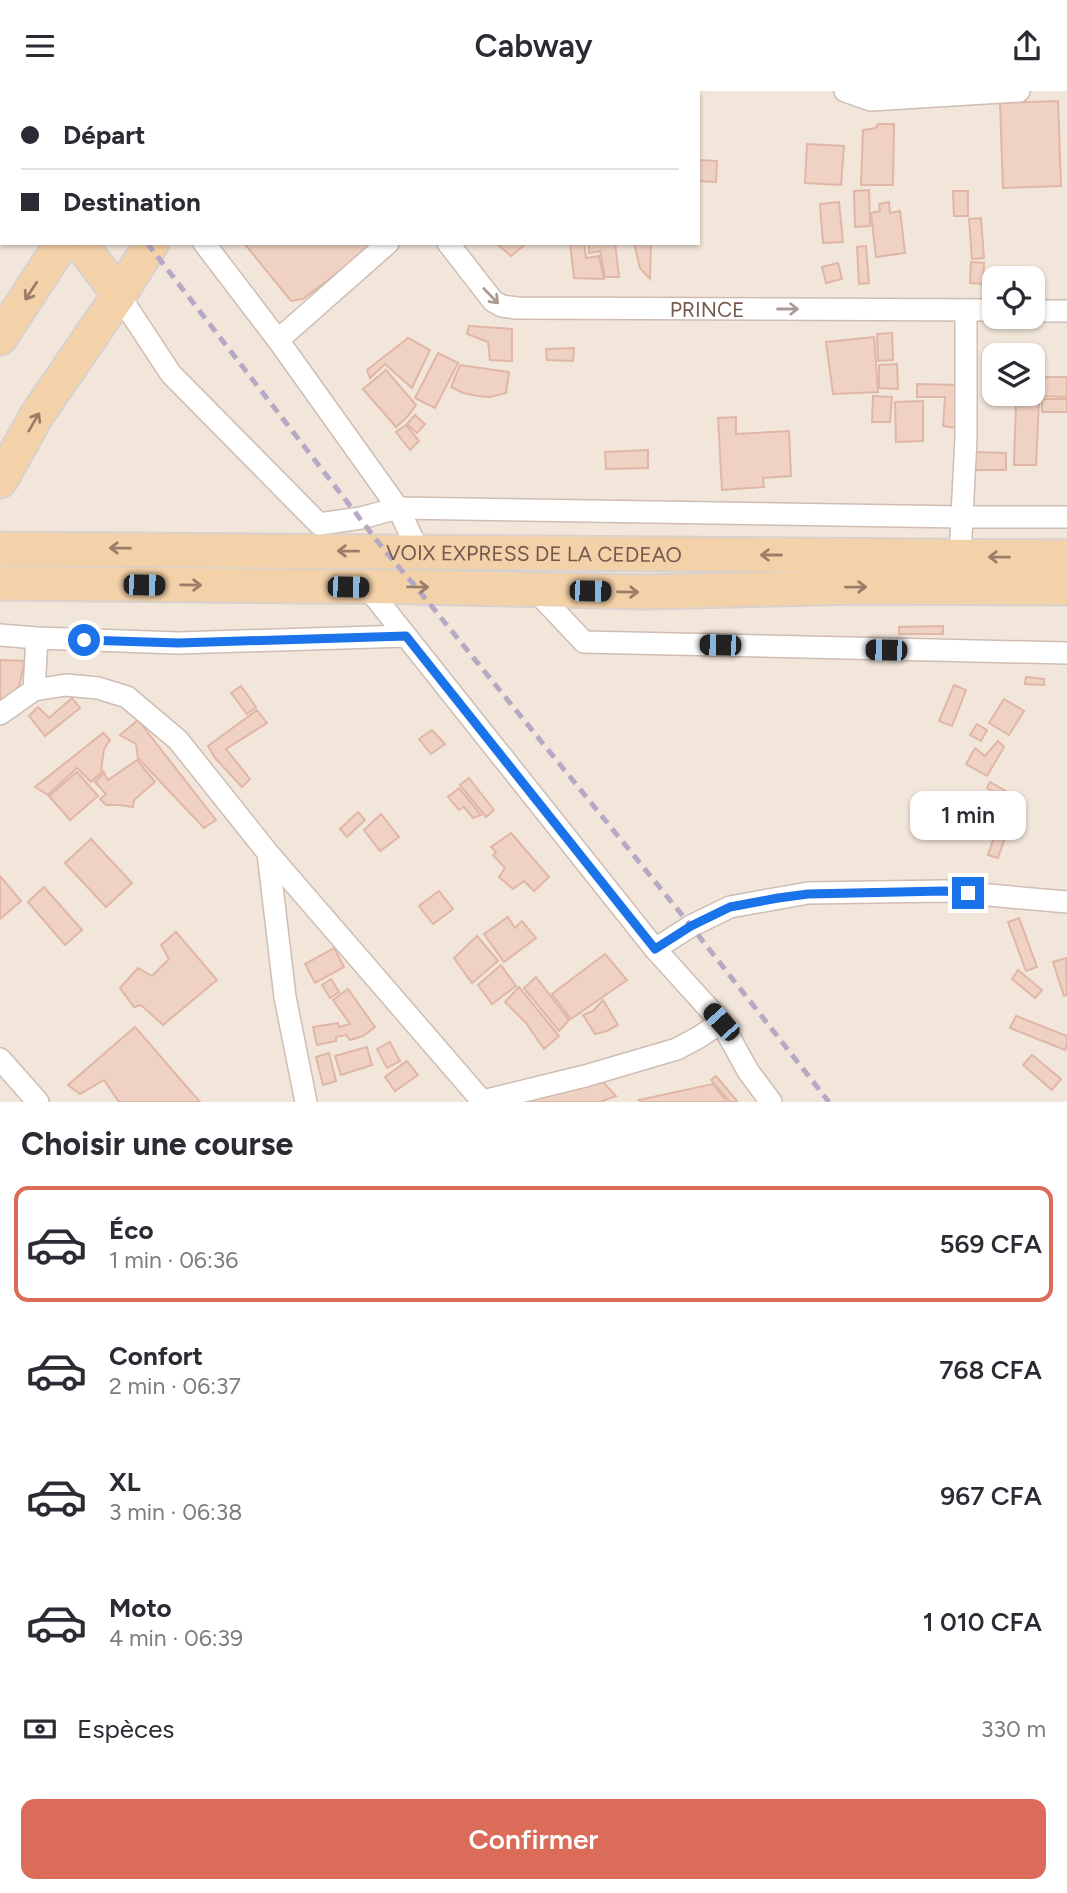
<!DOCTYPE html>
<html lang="fr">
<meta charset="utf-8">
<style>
:root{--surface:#fff;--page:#f2f2f3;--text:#2b2b33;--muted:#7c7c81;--line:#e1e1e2;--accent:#db6c5a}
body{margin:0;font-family:Figtree,sans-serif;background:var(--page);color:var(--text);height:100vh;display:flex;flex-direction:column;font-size:26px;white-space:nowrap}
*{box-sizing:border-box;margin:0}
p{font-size:23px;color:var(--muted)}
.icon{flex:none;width:38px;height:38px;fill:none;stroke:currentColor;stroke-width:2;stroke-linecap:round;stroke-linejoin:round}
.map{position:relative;height:1011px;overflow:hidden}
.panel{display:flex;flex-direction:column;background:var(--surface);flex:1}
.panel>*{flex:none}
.guide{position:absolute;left:0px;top:0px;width:700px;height:154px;box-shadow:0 2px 5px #0004;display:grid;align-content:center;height:154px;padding:0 21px;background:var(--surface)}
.tools{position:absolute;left:982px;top:175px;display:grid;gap:14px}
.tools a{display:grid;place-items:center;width:63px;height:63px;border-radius:14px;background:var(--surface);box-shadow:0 2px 5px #0004;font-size:35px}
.end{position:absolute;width:32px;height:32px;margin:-16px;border:9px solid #1a73e8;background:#fff;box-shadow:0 0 0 4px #fff}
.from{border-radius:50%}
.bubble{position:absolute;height:49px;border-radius:14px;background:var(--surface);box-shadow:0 2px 5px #0004;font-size:23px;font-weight:600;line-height:49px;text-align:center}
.car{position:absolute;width:21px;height:42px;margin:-21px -10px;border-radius:9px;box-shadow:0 0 5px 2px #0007;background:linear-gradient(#222 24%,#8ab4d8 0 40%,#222 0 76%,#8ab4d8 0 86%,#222 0)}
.guide b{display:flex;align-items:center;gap:24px;height:66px;font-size:26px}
.guide b+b{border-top:2px solid var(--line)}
.guide i{width:18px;height:18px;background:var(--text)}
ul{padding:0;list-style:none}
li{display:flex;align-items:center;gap:21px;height:116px;margin:0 14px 10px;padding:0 7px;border:4px solid transparent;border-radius:14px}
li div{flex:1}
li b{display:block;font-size:26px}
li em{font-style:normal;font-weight:600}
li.selected{border-color:var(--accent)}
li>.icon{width:63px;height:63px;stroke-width:1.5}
h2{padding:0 21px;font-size:32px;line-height:84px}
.pay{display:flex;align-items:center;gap:18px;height:77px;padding:0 21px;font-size:26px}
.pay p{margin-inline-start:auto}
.cta{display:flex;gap:14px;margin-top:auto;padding:14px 21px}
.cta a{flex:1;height:80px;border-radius:14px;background:var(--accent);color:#fff;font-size:28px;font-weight:600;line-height:80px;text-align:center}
header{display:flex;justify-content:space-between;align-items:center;height:91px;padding:0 21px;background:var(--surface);font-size:32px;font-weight:600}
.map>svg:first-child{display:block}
</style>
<header><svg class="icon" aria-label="menu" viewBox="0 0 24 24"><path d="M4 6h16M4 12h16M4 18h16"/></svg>Cabway<svg class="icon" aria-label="share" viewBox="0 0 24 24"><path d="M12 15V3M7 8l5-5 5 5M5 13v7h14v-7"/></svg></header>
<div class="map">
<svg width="1067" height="1011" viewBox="0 0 1067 1011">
<rect width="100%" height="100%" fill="#fbf3eb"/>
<path fill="#f2e5d9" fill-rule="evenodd" d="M0,0H1067V1011H0ZM2,2H698V152H2ZM994,187H1032V226H994ZM994,264H1032V303H994Z"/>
<g fill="#efd2c4" stroke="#e0b7a6" stroke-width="2">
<path d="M1058,10L1061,95L1003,97L1000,12Z"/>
<path d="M878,33H894L893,94H861L863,39L876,37Z"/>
<path d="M807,53L844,55L841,94L805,92Z"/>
<path d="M698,69L717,70L716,91L698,90Z"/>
<path d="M869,99L870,135L855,136L854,100Z"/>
<path d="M953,100H968V125H954Z"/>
<path d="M839,111L843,151L823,152L820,113Z"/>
<path d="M889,111L890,122L900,120L905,162L876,166L871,122L880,120L879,113Z"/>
<path d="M981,127L984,167L972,168L969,128Z"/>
<path d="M244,152H377L303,208L291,210Z"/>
<path d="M496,152H527L511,165Z"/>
<path d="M570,152H584L586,167L599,165L604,188L574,187Z"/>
<path d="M589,152H615L619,186H605L600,160L589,162Z"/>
<path d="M634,152H651L650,188L640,177Z"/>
<path d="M866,155L869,192L859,193L857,156Z"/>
<path d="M971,171L984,172L983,193L970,192Z"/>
<path d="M838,172L842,188L826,192L822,176Z"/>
<path d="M469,235L512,238V270L490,269L488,251L467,243Z"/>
<path d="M892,242L893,269L878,270L877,243Z"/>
<path d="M874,246L878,301L833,303L826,251Z"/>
<path d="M408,247L430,259L412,297L385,273L370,287L367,279Z"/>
<path d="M574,257L573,270L547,269L546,258Z"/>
<path d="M438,262L458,272L435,317L415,307Z"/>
<path d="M897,273L898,298L879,297V274Z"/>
<path d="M460,274L509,281L506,302L490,306L478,305L463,302L451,296Z"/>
<path d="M386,279L416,314L407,326L396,336L363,298Z"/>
<path d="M1041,286H1067V306L1041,305Z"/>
<path d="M917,293L958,294L956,337L943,335L945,306H917Z"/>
<path d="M873,305L892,306L890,331H872Z"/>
<rect x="1042" y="308" width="25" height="13"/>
<path d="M1016,309L1039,310L1036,374H1014Z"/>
<path d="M923,310V350L896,351L895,311Z"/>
<path d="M415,324L425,333L417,342L407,333Z"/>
<path d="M736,326V343L789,340L791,385L763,387L764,396L722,399L718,327Z"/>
<path d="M406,334L419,350L410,359L396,341Z"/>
<path d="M648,359V377L606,378L605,361Z"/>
<path d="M974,361L1006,362V379H974Z"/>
<path d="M943,535V543H899V536Z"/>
<path d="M0,569L25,570L19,595L0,618Z"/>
<path d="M1026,586L1044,588V594L1025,593Z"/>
<path d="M954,594L966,599L952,635L939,630Z"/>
<path d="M241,595L256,616L247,623L231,602Z"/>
<path d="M72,607L80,617L45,645L29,625L38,616L49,627Z"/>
<path d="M1004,608L1024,620L1009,644L989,632Z"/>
<path d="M257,619L267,632L226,658L250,688L242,696L215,667L208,655Z"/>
<path d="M138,629L216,729L204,737L138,667L136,653L120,644Z"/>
<path d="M977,633L987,639L981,650L970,644Z"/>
<path d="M432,639L445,653L431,663L419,648Z"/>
<path d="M103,642L110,649L104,658L101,679L103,680L91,691L77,677L48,704L35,696Z"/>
<path d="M998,650L1004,656L987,685L966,673L975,657L985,665Z"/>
<path d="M137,669L155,691L134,709L133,716L119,714H106L100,708L106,703L95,691L104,682L108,689Z"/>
<path d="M77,681L98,705L70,729L49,705Z"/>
<path d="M469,687L494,719L486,726L460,694Z"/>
<path d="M990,691L1016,706L1013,712L987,697Z"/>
<path d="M459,697L481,724L473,727L464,716L459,719L448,706Z"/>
<path d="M1004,717L1014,720L998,767L988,764Z"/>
<path d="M358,721L365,729L347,746L340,738Z"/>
<path d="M381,723L399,746L380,760L364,739Z"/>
<path d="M511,742L549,786L534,800L524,790L513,798L499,786L505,777L493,764L496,761L491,756Z"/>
<path d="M91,748L132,792L106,816L65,772Z"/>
<path d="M0,785L21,810L0,828Z"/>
<path d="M44,796L82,839L65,854L28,811Z"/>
<path d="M439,800L453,818L433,833L419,815Z"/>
<path d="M508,826L515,837L522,830L536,847L504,871L484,843Z"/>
<path d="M1019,827L1037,876L1026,880L1008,831Z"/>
<path d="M176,841L217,889L163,934L141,914L134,916L120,897L138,877L152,885L169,868L161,854Z"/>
<path d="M477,845L498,870L472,892L454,867Z"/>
<path d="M334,857L344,876L315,892L305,873Z"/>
<path d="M605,863L627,889L571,928L552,903Z"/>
<path d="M1066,867L1067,904L1064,905L1053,871Z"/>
<path d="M501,874L516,895L492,913L478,894Z"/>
<path d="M1018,879L1042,899L1035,907L1012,888Z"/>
<path d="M536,886L569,929L559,940L524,897Z"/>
<path d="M331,888L339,901L330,907L322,894Z"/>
<path d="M519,896L559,945L544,958L526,932L505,911Z"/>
<path d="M348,898L375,936L363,945L350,949L346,944L336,946V950L317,954L313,936L338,932L339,936L350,933L333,909Z"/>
<path d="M603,909L618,934L607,940L595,943L583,924L593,920Z"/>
<path d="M1016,925L1067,945V954L1065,959L1010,937Z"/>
<path d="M135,936L200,1011H119L104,989L80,1003L68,994Z"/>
<path d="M390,951L400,970L387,977L377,958Z"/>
<path d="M367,956L372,974L341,984L335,965Z"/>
<path d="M329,962L336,990L323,994L316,966Z"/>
<path d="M1032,964L1061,988L1052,999L1023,974Z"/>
<path d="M407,970L418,984L395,1000L385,986Z"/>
<path d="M716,985L737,1010L735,1011H730L711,989Z"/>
<path d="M601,989L616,1005L600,1011H508L517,1005L525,1011L536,1004Z"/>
<path d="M713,993L727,1011H640L639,1009Z"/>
</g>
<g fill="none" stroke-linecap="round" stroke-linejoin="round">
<g stroke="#cfbdb3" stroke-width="24">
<g id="minor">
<path d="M326,0L327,2"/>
<path d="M845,0L871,9L1019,0"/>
<path d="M501,2L503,0"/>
<path d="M0,54L2,56"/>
<path d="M204,152L278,249L398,417L419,461"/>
<path id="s1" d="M448,152L493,210L502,215L517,217L994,219"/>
<path d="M119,204L171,283L319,433L361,427L398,417L962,426H1067"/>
<path d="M1032,220H1067"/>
<path d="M278,249L388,152"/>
<path d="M960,465L966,347V219"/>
<path d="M367,496L655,858L721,931L748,980L771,1011"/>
<path d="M535,499L584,551L1067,562"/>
<path d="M0,544L37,547L178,552L406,545"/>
<path d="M34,599L66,594L98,597L127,606L178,649L268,762L483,1011"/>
<path d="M0,623L34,599L37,547"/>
<path d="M268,762L285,906L306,1011"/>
<path d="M655,858L691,835L730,816L808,802L944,800L1067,811"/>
<path d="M0,968L38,1011"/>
<path d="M479,1011L585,985L677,958L701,945L721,931"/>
</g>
</g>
<g stroke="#d8d1ce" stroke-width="37">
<g id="primary">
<path d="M155,2L156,0"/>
<path d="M238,2L239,0"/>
<path d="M80,152L119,204"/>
<path d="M0,247L62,152"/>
<path d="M0,390L37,324L119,204L152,152"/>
<path id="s2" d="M0,458L1067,466"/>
<path d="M0,492L416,496L645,501L859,496L1067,497"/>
</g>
</g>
<use href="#minor" stroke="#fff" stroke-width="21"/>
<use href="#primary" stroke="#f4d2a9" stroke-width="33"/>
<g stroke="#b6a9c5" stroke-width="5" stroke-dasharray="10 7" stroke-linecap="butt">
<path d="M24,0L25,2"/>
<path d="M147,152L385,460L416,496L691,835L829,1011"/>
</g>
</g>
<defs><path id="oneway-shaft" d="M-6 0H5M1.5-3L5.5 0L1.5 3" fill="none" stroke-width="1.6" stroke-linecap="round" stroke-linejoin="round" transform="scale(1.75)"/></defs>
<g stroke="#9b7d6a">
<use href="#oneway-shaft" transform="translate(31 200) rotate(123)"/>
<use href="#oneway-shaft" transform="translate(34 331) rotate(-60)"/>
<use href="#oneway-shaft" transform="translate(120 457) rotate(-179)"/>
<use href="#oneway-shaft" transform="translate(348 460) rotate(-179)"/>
<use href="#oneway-shaft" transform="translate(771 464) rotate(-180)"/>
<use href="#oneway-shaft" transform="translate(999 466) rotate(-179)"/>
<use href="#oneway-shaft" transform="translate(191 494) rotate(1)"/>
<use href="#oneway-shaft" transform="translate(418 496) rotate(1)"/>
<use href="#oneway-shaft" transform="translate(856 496) rotate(-1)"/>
<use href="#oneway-shaft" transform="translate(628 501) rotate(1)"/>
</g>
<g stroke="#ac9b95">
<use href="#oneway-shaft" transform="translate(491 205) rotate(46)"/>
<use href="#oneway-shaft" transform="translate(788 218)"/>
</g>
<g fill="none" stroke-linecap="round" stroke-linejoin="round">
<path stroke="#1a73e8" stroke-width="9" d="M84,549L178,552L406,545L655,858L691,835L730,816L778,807L808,803L944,800L968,802"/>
</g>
<g text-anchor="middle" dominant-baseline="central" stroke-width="5" stroke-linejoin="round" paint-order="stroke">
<g font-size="21" fill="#75594f" stroke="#fef8f1">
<text stroke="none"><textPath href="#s1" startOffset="289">PRINCE</textPath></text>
<text stroke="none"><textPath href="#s2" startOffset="534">VOIX EXPRESS DE LA CEDEAO</textPath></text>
</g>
</g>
</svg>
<div class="tools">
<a><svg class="icon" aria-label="locate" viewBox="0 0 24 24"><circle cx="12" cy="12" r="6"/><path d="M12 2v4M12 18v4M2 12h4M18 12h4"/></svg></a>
<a><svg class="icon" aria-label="layers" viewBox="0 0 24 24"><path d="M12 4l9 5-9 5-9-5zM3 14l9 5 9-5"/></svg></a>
</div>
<i class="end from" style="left:84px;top:549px"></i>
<i class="end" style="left:968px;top:802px"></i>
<div class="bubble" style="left:910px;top:700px;width:116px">1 min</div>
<i class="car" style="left:144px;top:494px;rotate:91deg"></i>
<i class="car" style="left:348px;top:496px;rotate:91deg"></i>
<i class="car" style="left:590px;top:500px;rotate:91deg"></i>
<i class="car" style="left:720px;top:554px;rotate:271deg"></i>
<i class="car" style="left:886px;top:559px;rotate:271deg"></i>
<i class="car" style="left:721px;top:931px;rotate:318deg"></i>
<div class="guide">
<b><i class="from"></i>Départ</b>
<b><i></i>Destination</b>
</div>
</div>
<section class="panel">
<h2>Choisir une course</h2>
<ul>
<li class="selected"><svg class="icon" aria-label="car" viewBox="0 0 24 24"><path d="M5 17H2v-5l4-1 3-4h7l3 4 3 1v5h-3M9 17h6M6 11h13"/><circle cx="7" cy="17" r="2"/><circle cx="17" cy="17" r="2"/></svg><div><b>Éco</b><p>1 min · 06:36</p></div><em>569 CFA</em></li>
<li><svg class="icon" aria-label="car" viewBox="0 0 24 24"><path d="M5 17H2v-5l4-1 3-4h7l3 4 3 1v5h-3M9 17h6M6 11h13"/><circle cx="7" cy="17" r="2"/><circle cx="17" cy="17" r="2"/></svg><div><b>Confort</b><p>2 min · 06:37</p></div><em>768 CFA</em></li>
<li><svg class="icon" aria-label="car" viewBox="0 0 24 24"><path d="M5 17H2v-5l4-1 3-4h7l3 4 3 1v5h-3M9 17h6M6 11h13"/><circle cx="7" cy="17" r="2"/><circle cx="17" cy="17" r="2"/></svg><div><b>XL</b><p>3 min · 06:38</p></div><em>967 CFA</em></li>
<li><svg class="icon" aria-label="car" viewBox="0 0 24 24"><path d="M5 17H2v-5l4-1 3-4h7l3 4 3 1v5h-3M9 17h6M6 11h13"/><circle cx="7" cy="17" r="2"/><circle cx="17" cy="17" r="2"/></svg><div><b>Moto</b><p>4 min · 06:39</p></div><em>1 010 CFA</em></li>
</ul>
<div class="pay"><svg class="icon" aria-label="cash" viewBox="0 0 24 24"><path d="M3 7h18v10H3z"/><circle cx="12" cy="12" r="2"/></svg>Espèces<p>330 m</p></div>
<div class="cta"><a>Confirmer</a></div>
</section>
